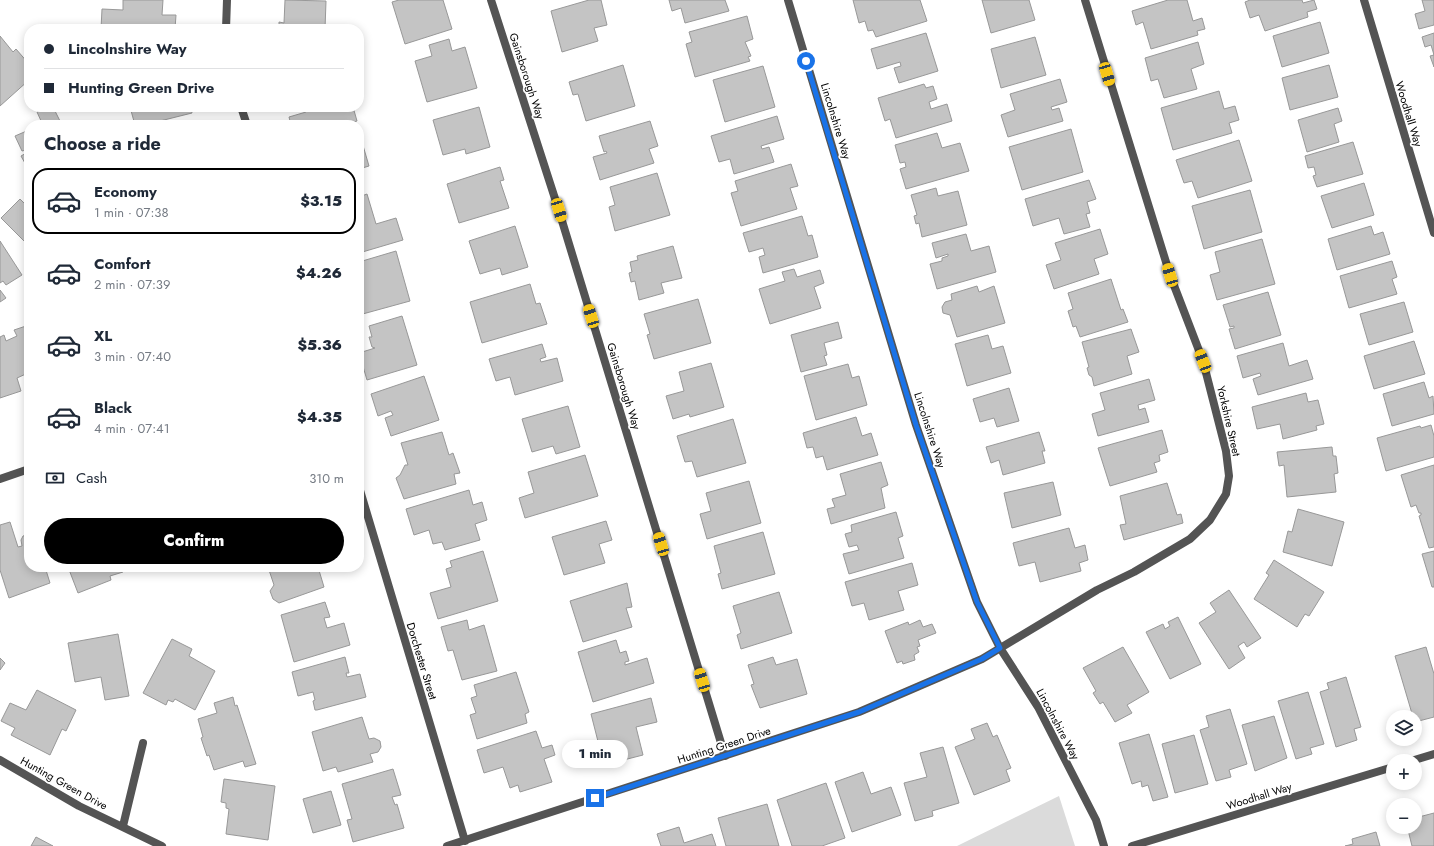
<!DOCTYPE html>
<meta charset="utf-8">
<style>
:root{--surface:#fff;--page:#f2f2f3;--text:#1f2937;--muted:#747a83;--line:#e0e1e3;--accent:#000}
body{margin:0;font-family:Jost,sans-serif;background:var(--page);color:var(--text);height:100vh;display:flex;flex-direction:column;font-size:15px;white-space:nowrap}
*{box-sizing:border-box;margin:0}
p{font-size:13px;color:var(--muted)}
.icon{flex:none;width:22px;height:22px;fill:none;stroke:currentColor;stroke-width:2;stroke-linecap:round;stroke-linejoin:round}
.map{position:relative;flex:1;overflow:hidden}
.panel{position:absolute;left:24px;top:120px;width:340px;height:452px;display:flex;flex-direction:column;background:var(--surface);border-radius:16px;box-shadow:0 2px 10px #0003}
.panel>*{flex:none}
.top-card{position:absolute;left:24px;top:24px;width:340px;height:88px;border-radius:16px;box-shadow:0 2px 10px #0003;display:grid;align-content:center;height:88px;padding:0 20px;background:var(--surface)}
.fabs{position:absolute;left:1386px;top:710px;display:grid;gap:8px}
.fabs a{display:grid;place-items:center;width:36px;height:36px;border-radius:50%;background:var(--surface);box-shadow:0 2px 10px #0003;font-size:20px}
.end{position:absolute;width:18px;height:18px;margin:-9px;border:5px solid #1a73e8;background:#fff;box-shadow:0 0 0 2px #fff}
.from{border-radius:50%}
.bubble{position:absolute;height:28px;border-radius:14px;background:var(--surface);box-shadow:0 2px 10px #0003;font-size:13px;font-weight:800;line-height:28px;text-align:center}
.car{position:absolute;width:12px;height:24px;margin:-12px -6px;border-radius:5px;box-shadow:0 0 3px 1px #0007;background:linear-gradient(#f5c518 24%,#345 0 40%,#f5c518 0 76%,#345 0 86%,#f5c518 0)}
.top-card b{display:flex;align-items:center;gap:14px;height:38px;font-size:15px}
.top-card b+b{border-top:1px solid var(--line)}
.top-card i{width:10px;height:10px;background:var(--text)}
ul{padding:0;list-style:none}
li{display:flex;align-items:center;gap:12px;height:66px;margin:0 8px 6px;padding:0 12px;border:2px solid transparent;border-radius:16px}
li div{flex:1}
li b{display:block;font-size:15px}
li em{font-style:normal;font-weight:800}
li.current{border-color:var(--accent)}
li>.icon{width:36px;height:36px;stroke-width:1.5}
h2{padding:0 20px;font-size:18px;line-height:48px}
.pay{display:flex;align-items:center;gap:10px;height:44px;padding:0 20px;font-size:15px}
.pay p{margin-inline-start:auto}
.primary-button{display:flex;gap:8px;margin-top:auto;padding:8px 20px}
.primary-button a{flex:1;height:46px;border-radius:24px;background:var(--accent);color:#fff;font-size:16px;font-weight:800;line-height:46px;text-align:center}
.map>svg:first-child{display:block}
</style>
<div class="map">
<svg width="1434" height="846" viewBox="0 0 1434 846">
<rect width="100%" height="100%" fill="#fff"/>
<path fill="#dbdbdb" d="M1059,796L1075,846H957Z"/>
<g fill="#c4c4c4" stroke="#989898">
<path d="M123,0H163L162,15H176L175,29H101L102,9L123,10Z"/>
<path d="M285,0L326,1L325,29H279V22L284,23Z"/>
<path d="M399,0H443L452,29L405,44L392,2Z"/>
<path d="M589,0H601L607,25L594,28L598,41L562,52L551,11Z"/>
<path d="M669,0H725L729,11L685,23L681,8L672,11Z"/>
<path d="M853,0H920L927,21L876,37L873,30L868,31L865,21L859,23Z"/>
<path d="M982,0H1029L1035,20L991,33Z"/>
<path d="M1168,0H1187L1193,21L1202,18L1205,29L1197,31L1198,35L1151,49L1143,22L1136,25L1132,11Z"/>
<path d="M1250,0H1302L1303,3L1314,0L1317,9L1307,12L1308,17L1265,31L1259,15L1250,18L1245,2Z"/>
<path d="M1422,0H1434V25L1419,29L1415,14L1425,11Z"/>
<path d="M747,16L753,39L745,42L751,56L748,57L750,61L695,77L686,44L692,42L689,32Z"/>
<path d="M1320,22L1329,53L1282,67L1273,36Z"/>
<path d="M926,33L938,71L899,83L894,68L901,66L900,62L877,69L871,49Z"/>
<path d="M1434,33V67L1430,56L1434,55L1431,45L1425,47L1422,37Z"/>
<path d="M0,36L13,52L16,49L29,64V80L0,106Z"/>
<path d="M1035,37L1046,75L1001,88L991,49Z"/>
<path d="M449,39L452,51L465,47L477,88L427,102L415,61L432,56L429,45Z"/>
<path d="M1198,42L1204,64L1191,69L1197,89L1164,98L1158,79L1151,81L1145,58Z"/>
<path d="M623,65L635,106L586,121L578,94L573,95L569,82Z"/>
<path d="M1329,65L1338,97L1290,110L1282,78Z"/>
<path d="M763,66L775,107L725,122L713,80Z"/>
<path d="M1060,79L1067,102L1051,107L1052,110L1059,108L1063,121L1008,137L1001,115L1015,110L1010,94Z"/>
<path d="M924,84L926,88L933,86L937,99L929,102L931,109L947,104L952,121L896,138L890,119L885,121L878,98Z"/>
<path d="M1219,91L1224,109L1235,106L1239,120L1229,123L1232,133L1173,150L1161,108Z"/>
<path d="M48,107H53L62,125H39L42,123L37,112Z"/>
<path d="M130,107H191L192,113L144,125H135Z"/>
<path d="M304,107H353L357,121L344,125H291L289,117L306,112Z"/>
<path d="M479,107L490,147L466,154L465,149L443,155L433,120Z"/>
<path d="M1338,108L1342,121L1334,124L1339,142L1307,152L1298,120Z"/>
<path d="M777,116L784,139L761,146L762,149L769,147L774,162L734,174L730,159L719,162L711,136Z"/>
<path d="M650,121L658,146L649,149L654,163L600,180L593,157L607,153L606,151L604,152L599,136Z"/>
<path d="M1071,129L1083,172L1022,190L1009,147Z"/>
<path d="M29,130V165H26L21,156L28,152L26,150L22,151L15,136Z"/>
<path d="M359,132L369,166L359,169Z"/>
<path d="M937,133L942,148L960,143L969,171L906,189L900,169L906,167L905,162L900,163L895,145Z"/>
<path d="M1239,140L1252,181L1198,198L1192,181L1184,183L1176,160Z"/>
<path d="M1353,142L1363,174L1317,187L1313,176L1316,175L1314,167L1308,168L1305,156Z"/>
<path d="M791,164L798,186L790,188L797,209L741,226L731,193L738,191L735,181Z"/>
<path d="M500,167L504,180L500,181L509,208L459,223L447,184Z"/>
<path d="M359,172L363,186L359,187Z"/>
<path d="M657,173L670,215L615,231L609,207L615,205L610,187Z"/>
<path d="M1089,180L1096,199L1087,202L1090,213L1086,214L1090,227L1064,234L1059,218L1033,226L1025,199Z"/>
<path d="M1364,183L1374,215L1332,228L1321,196Z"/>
<path d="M936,188L938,196L958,191L967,225L922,237L919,223L916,224L914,216L917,215L911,195Z"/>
<path d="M1250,190L1262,232L1204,249L1192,206Z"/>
<path d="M367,194L376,224L396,218L403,240L359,253V197Z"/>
<path d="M20,199L29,208V246L1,218Z"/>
<path d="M802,216L808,236L812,235L818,257L763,273L759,257L765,255L763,248L749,252L743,233Z"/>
<path d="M515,226L528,267L502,275L500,268L480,274L469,241Z"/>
<path d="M1371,226L1374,235L1383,232L1390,254L1337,270L1328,239Z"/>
<path d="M1100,229L1108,254L1094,259L1099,274L1054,289L1046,265L1061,260L1055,243Z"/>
<path d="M966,234L971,251L989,246L996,272L937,289L930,264L942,261V258L948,256V254L936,258L932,243Z"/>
<path d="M1262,239L1275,284L1217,300L1210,275L1220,272L1215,252Z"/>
<path d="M0,241L22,275L6,285L3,281L0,283Z"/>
<path d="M673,246L682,278L661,283L664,293L639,300L635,281L631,282L629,273L632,272L630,262L638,260L637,256Z"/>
<path d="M396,251L410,301L359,315V262Z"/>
<path d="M1392,261L1397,277L1392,279L1397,294L1349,308L1340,276Z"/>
<path d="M794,269L797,277L820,270L824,283L814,287L821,308L770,324L759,289L785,281L782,272Z"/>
<path d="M1111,279L1121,310L1123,309L1128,322L1080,337L1076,326L1073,327L1068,311L1073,309L1068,293Z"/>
<path d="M530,284L536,304L540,303L547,324L482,343L470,302Z"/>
<path d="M977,286L979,292L994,286L1005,323L957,337L950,315L943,313L942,307L945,302L952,300L951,294Z"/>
<path d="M0,290L6,298L0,302Z"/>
<path d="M1268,292L1281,335L1235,349L1229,329L1234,328V326L1230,327L1223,305Z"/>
<path d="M698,299L711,343L654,359L647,335L650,334L644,314Z"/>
<path d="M1404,302L1413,332L1369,345L1360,314Z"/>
<path d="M402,316L417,365L367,380L359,353L375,348L372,347L369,337H372L369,326Z"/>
<path d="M838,322L842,338L824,343L827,355L824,356L827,365L801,372L791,335Z"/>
<path d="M29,325V376L28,373L17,378L21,391L0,398V337L4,335L6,341L17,336L14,330Z"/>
<path d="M1131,329L1139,352L1127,356L1132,374L1094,386L1092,377L1089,375L1087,368L1089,367L1082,342Z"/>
<path d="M988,335L992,349L1003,346L1011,373L967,386L955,344Z"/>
<path d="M1414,341L1425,374L1374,389L1364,356Z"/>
<path d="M1283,343L1289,366L1307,360L1313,379L1258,395L1253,379L1261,376L1260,373L1243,378L1237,356Z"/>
<path d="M542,344L546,357L540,359L541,362L557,358L563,381L515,395L510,377L496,381L489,359Z"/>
<path d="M711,363L724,407L690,417L689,414L673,419L666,396L684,391L679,372Z"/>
<path d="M848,364L852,378L859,376L867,405L816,420L804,376Z"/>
<path d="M424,376L439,420L391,436L385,418L393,415L391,411L378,416L371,394Z"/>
<path d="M1149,379L1155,400L1138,405L1139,410L1145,408L1149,422L1098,436L1092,414L1105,410L1100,393Z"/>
<path d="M1424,382L1429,398L1433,396L1434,414L1392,426L1383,394Z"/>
<path d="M1009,388L1019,421L997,427L994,418L980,422L973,399Z"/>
<path d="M1306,393L1308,402L1318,400L1324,424L1316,426L1317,430L1283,439L1280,424L1257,429L1252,407Z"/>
<path d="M568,406L580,447L556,454L553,446L532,452L522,419Z"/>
<path d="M856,417L862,436L871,433L878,455L827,470L823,456L816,458L813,447L807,448L803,433Z"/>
<path d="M733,419L746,463L697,477L692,461L685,462L677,436Z"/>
<path d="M1431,425L1434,436V457L1386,471L1377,438L1420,426L1421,428Z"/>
<path d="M1162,430L1168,452L1159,455L1160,461L1154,463L1157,472L1110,486L1098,448Z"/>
<path d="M442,432L449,455L453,453L460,473L454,474L456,484L404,499L396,478L400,475L405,465H408L401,443Z"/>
<path d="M1039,432L1045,451H1042L1045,463L1003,475L999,460L991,463L986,447Z"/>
<path d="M1332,447L1333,456H1336L1338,473L1334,474L1336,492L1287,497L1284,465L1279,466L1277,452Z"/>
<path d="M585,455L598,496L525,518L519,498L534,493L528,472Z"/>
<path d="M881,462L888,485L881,488L885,508L831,524L827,509L835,507L832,499L846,495L840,474Z"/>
<path d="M1434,465V547L1429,548L1419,516L1421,515V513H1419L1416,505L1411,507L1401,475Z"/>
<path d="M749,481L761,523L707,539L700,514L711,511L706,493Z"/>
<path d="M1053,482L1061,515L1012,528L1004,493Z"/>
<path d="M1167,483L1177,515L1181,514L1183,523L1124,540L1120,525L1126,524L1120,496Z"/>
<path d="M469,490L473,505L482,502L487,520L475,524L480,540L445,550L442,542L433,544L429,530L414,535L406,509Z"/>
<path d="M1298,509L1344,522L1332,566L1283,552L1288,531L1292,532Z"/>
<path d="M896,512L903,536L898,538L904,558L849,574L843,554L859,550L857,545L849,547L845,534L852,532L851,525Z"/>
<path d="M606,521L612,540L599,544L605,563L564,575L552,537Z"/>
<path d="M10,522L18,547L22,546L21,540L23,536L29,534V567H45L50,583L9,598L0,570V525Z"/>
<path d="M1069,528L1075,548L1085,545L1088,560L1079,563L1081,571L1040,582L1035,562L1019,566L1013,543Z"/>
<path d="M763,532L775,574L722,589L718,574L721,573L714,546Z"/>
<path d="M483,551L498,601L438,619L430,593L451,587L446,569L452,567L450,561Z"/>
<path d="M1434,551V587H1432L1422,554Z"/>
<path d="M1274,560L1324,592L1309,616L1305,614L1297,627L1254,599L1269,575L1266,573Z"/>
<path d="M912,563L918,585L898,591L904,610L869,620L864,603L852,606L845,582Z"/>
<path d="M68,567H122L123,572L110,576L111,580L78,593Z"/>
<path d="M268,567H318L324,587L279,603L273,599L270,591L274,585Z"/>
<path d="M627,583L632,607L626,608L632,627L583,642L570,601Z"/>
<path d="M1229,590L1261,638L1247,647L1244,642L1238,646L1245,658L1229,669L1199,623L1216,612L1210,603Z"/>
<path d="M779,592L792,633L741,649L737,635L741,633L733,606Z"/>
<path d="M325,602L330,617L324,618L327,628L344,623L350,645L294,662L281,615Z"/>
<path d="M1178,617L1201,664L1170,679L1146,632L1163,624L1165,629L1170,626L1168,622Z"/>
<path d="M467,620L469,630L484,625L497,671L462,680L453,650L448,651L441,627Z"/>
<path d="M920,620L923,627L932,624L936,633L918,640L920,646L917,647L919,652L914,655L915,660L903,664L902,661L897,663L885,631L908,622L909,625Z"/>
<path d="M118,634L129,696L105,700L101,677L75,682L68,643Z"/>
<path d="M172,639L192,649L189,656L215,671L195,710L175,699L173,702L168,700L166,705L143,693Z"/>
<path d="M616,640L620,653L626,651L629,661L625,662V665L647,658L654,683L593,702L578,652Z"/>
<path d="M1123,647L1149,692L1127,705L1132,713L1115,722L1103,702L1100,704L1093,693L1096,691L1083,668Z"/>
<path d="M1426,647L1434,674V717L1415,722V717H1413L1395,656Z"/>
<path d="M345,657L349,673H346L347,677L360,674L366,697L317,710H315L313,701L315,700L313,692L298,696L292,672Z"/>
<path d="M773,657L776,665L797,659L807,694L760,708L751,685L754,684L748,665Z"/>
<path d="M0,658L5,663L0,670Z"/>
<path d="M516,672L529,712L525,714L527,723L477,739L470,715L476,713L471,698L477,696L474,685Z"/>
<path d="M1346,677L1361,727L1354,729L1357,740L1336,747L1320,692L1329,689L1327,683Z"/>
<path d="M37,690L76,710L66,731L62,729L50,755L11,735L15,728L1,721L10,703L26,710Z"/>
<path d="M1308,692L1324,744L1310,748L1312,754L1296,759L1278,701Z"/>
<path d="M233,697L235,706L237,705L256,764L245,767L243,761L214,770L209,755L207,756L201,738L203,737L198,719L217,713L214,703Z"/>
<path d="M651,698L657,722L636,727L643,755L604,765L591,714Z"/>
<path d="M1230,709L1247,764L1229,770L1231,777L1216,781L1200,730L1209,727L1206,716Z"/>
<path d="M1274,716L1287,758L1255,771L1242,725Z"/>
<path d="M362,717L369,739L374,738L380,741L381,747L378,752L370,754L373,762L338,772L336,767L323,771L312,732Z"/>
<path d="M987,723L993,737L997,735L1011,768L1006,770L1010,781L974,795L955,747L975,739L971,729Z"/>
<path d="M536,731L542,748L552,745L555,755L544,759L552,782L520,792L518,785L510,788L503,767L484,773L477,750Z"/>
<path d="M1149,734L1168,797L1153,801L1148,785L1142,787L1141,781L1132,784L1119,743Z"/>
<path d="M1194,735L1208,784L1175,793L1162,744Z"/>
<path d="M943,747L959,803L932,811L933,816L915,821L904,783L927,777L920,753Z"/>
<path d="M393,769L401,795L392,797L395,805L397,804L404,828L353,842L347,820L352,819L342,784Z"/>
<path d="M863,772L871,794L891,787L901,815L852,832L835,782Z"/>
<path d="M224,779L275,786L268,840L226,834L229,809L226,808V803L221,802Z"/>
<path d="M826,783L845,838L822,846H792L777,800Z"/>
<path d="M331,791L341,825L313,833L303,799Z"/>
<path d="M767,804L779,846H726L718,818Z"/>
<path d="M1434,813V846H1412L1408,830L1415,828V818Z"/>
<path d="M679,827L684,843L712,834L716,846H661L657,834Z"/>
<path d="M1376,832L1380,846H1345L1353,844L1352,839Z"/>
<path d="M36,837L53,846H31Z"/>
</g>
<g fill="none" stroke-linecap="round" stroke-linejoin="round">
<g stroke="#545454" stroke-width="8">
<path d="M491,0L559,211L725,756"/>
<path d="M788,0L916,425L977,602L1000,648L1038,707L1096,820L1104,846"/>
<path d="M1364,0L1434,233"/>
<path d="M226,29L227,0"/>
<path d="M241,107L247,125"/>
<path d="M0,479L29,469"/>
<path d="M359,487L465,841"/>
<path d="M0,760L79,806L162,846"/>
<path d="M1411,761L1434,754"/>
<path d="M123,826L143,743"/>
<path d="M447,846L859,712L982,659L1097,590L1134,572L1190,539L1210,520L1226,494L1229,476L1226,451L1203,361L1170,275L1085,0"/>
<path d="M1132,846L1393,767"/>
</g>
</g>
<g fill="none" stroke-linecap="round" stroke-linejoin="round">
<path stroke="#1a73e8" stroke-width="5" d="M595,798L859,712L982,659L1000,648L977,602L916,425L806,61"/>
</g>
<g text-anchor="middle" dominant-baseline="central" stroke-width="3.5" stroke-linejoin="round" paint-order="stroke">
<g font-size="11" fill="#000" stroke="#fff">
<text transform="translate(527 76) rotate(72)">Gainsborough Way</text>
<text transform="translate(1409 114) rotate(73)">Woodhall Way</text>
<text transform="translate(836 121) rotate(73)">Lincolnshire Way</text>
<text transform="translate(624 386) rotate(73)">Gainsborough Way</text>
<text transform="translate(1229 421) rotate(77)">Yorkshire Street</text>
<text transform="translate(930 430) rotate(72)">Lincolnshire Way</text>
<text transform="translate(422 661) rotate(73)">Dorchester Street</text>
<text transform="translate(1058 724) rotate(62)">Lincolnshire Way</text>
<text transform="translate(724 745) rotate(-18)">Hunting Green Drive</text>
<text transform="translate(64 783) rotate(29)">Hunting Green Drive</text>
<text transform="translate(1259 796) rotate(-17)">Woodhall Way</text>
</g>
</g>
</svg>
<div class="fabs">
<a><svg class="icon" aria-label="layers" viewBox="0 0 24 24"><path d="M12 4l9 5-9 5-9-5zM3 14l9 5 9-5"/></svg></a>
<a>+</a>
<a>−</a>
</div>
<i class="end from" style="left:806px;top:61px"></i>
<i class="end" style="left:595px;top:798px"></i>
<div class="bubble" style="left:562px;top:740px;width:66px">1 min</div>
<i class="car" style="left:1107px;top:74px;rotate:163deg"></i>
<i class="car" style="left:559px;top:210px;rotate:163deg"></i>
<i class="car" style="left:1170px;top:275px;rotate:343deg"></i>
<i class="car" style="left:591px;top:316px;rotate:343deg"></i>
<i class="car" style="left:1203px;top:361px;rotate:339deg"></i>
<i class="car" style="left:661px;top:544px;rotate:343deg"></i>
<i class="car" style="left:702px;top:680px;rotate:343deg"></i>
<div class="top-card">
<b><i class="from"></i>Lincolnshire Way</b>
<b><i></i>Hunting Green Drive</b>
</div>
<section class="panel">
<h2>Choose a ride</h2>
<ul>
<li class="current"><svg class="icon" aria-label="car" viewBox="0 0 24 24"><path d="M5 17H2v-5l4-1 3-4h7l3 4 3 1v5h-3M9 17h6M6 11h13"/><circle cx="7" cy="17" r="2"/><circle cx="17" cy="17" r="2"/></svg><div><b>Economy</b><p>1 min · 07:38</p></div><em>$3.15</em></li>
<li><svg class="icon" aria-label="car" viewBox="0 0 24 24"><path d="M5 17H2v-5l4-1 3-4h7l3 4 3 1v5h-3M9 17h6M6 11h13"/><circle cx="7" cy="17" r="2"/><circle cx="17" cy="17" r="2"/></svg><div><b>Comfort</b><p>2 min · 07:39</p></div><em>$4.26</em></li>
<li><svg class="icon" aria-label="car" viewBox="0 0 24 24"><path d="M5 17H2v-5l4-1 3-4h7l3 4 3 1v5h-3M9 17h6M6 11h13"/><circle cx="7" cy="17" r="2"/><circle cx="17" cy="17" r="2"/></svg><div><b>XL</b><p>3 min · 07:40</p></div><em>$5.36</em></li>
<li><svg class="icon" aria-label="car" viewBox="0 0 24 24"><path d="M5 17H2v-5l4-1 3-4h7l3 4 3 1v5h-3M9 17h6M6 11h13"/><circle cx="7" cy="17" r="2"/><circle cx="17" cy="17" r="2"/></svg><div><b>Black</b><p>4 min · 07:41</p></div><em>$4.35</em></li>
</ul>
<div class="pay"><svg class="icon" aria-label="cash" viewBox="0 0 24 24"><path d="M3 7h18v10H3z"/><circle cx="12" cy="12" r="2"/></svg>Cash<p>310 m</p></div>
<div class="primary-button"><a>Confirm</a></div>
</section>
</div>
